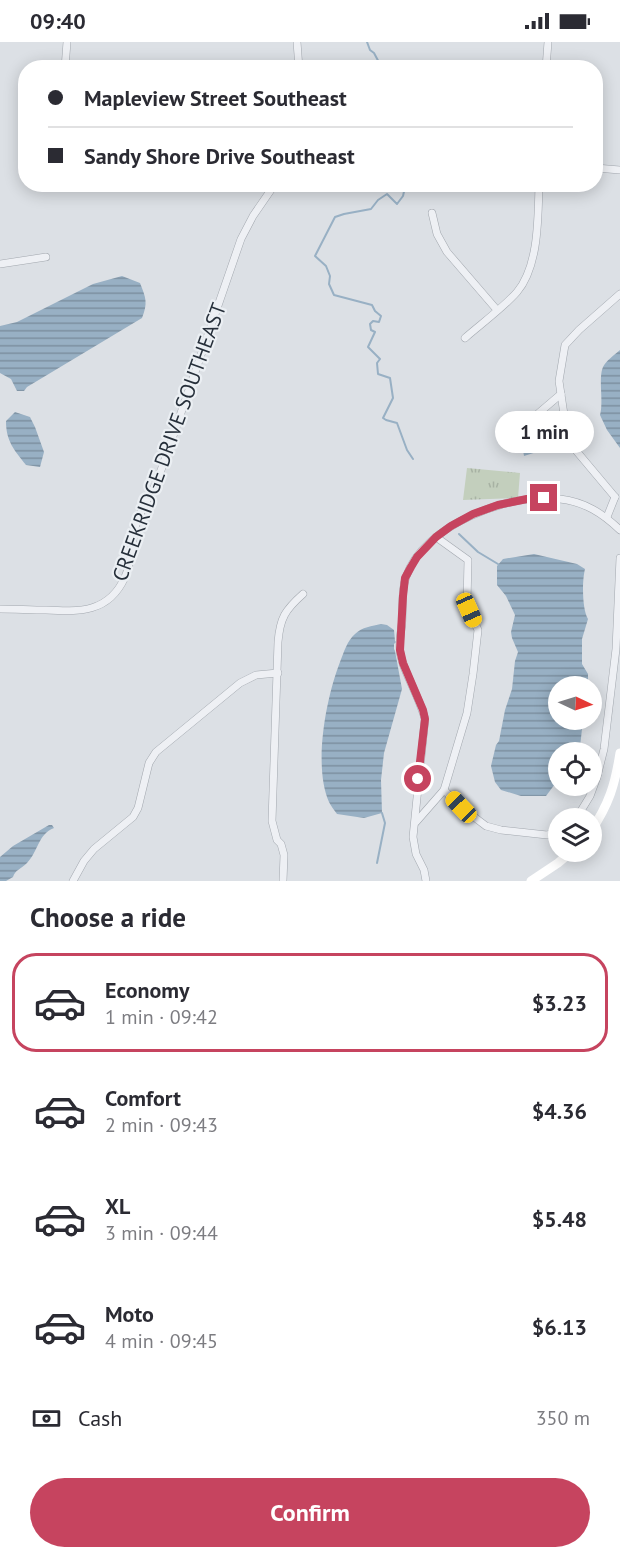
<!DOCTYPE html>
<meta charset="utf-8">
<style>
:root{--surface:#fff;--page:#f2f2f3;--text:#2b2b33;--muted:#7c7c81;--line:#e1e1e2;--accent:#c6445f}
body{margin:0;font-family:"PT Sans",sans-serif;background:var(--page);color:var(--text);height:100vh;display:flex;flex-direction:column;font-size:22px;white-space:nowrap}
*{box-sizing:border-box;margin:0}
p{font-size:20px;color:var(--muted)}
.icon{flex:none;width:33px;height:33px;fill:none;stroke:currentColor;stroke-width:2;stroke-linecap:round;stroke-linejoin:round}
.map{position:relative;height:839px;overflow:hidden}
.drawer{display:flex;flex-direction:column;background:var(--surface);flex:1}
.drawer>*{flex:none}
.top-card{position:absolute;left:18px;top:18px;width:585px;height:132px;border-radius:24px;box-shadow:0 3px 15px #0003;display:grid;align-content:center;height:132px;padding:0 30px;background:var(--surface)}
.needle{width:39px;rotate:94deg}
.tools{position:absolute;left:548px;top:634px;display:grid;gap:12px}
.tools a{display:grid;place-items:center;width:54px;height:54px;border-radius:50%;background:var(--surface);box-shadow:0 3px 15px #0003;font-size:30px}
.end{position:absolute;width:27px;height:27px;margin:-14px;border:8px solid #c6445f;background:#fff;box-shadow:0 0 0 3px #fff}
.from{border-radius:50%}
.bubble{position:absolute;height:42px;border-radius:21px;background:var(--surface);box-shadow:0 3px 15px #0003;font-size:20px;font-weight:800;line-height:42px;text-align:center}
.car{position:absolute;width:18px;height:36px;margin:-18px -9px;border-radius:8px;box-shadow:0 0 4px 2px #0007;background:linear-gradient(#f5c518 24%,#345 0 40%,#f5c518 0 76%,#345 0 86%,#f5c518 0)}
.top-card b{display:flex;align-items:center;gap:21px;height:57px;font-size:22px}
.top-card b+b{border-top:2px solid var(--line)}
.top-card i{width:15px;height:15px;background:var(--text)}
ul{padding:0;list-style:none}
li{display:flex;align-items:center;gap:18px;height:99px;margin:0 12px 9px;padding:0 18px;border:3px solid transparent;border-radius:24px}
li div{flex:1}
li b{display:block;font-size:22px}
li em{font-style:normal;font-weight:800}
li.active{border-color:var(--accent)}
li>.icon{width:54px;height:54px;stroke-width:1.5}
h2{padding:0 30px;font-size:27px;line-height:72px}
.pay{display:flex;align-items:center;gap:15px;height:66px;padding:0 30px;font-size:22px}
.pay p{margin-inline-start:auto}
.cta{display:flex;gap:12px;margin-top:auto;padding:12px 30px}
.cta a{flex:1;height:69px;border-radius:36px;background:var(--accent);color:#fff;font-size:24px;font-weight:800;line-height:69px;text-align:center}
.status{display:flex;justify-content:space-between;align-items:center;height:42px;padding:0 30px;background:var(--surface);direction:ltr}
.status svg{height:16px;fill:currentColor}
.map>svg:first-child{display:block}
</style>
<div class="status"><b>09:40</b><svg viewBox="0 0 49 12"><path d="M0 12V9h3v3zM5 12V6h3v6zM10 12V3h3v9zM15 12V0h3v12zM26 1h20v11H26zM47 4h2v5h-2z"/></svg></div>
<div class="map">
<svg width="620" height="839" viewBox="0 0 620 839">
<defs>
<pattern id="park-tufts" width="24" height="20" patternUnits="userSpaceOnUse" patternTransform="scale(1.5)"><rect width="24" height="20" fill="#c3cfbd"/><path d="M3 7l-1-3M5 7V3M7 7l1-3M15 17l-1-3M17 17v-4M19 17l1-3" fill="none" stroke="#a7b2a3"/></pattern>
<pattern id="water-rules" width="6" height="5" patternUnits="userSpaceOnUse" patternTransform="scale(1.5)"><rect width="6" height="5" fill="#98b0c4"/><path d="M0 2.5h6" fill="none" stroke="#7c90a0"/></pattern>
</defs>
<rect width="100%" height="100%" fill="#dce0e5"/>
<path fill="url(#park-tufts)" d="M467,426L520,431L518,456L463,458Z"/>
<g fill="url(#water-rules)">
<path d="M122,234L140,241C146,256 148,261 142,276L27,345L24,349H17L11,337L0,331V284L17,280L93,242Z"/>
<path d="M620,308V406L607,388L600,373C604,360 598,336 603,325C606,319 614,313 620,308Z"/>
<path d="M15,370L30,375L35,385L44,410L40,425L26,423C14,408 6,399 6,379Z"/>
<path d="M529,401L530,404L540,401L543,408L524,414L522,403Z"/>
<path d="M534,512L577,522L585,527C582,539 582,567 588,577L582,597V622L588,632V645H558V678H583L580,705L575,711H558V738L546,754H521L501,748L495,740L491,724L496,703L499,699L505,668L512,647L515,619L518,610L512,596L511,590L515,573L506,554L497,543V524L503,517Z"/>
<path d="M381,582L387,583L394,588L395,599L396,600L394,602V607L395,609L402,647L384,711L381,738L382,771L364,776L337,772C334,768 331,764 329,760C313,724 326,656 340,620C344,610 347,599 355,592C362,585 372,584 381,582Z"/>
<path d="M49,783H52L54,786C38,792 38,810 27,821C21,827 15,828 13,835L6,839H0V815L13,804Z"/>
</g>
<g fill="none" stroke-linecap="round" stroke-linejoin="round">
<g stroke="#98b0c4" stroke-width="2">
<path d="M367,0L370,8L374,11L382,26"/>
<path d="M413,417L407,408L397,381L386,378L383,376L393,356L390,336L378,332L377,321L380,317L368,305L375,290L371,288L370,282L373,279L379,280L381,274L375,269L372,263L334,253L329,242L330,234L326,224L315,214L335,175L344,172L371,167L378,158L387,152L397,162L403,154L405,145L408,144L414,148L417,146L415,142"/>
<path d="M459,492L478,510L498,522"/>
<path d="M377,821L385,781L382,771"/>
</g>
<g stroke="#a2a7ae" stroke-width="8">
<g id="street">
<path d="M297,0L299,26"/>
<path d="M65,26L67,0"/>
<path d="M546,26L548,0"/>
<path d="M596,126L620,128"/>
<path d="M432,171L437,192L447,210L497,268"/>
<path d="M0,222L46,215"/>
<path d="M465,296C481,282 504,265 517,250C539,224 538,175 539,142"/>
<path d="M520,387L561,352"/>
<path d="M615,455L568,399L559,339L565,303L579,288L620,252"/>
<path d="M607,475L615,455"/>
<path d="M0,567C15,567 31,568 46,568C79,570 109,571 125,535C132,520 131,502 135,486C139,471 147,458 155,444C158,438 160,430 163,423L241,197L253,174L275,142"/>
<path d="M444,748L461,765L486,784L501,788L547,793L558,790"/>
<path d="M576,777L590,754L597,735L604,707L616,607L620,516"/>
<path d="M416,780L444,748L467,671L473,632L478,588L469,568L467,560L468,518L436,495"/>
<path d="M73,839L84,819L94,807L133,775L138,766L149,721L156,710L240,641L256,633L278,631"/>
<path d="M283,839L284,813L281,802L277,798L272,779L278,600C280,576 285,568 303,552"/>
<path d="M426,839L424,828L416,812L413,795L425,677C420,658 410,641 403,622C402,618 400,613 400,608C399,600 401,590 402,581C403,566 401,549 406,535C423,483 510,450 560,457C585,460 602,471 620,488"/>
</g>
</g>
<use href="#street" stroke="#eef0f4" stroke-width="7"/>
<g stroke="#fff" stroke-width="9">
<path d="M591,789C609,762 615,743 620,711"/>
<path d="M531,839L558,821L571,810"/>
</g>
</g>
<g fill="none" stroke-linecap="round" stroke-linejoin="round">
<path stroke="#c6445f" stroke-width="8" d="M418,737L425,677L423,668L403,621L400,608L403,554L405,536L411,525L417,515L436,495L451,484L473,472L498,463L527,457L544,456"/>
</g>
<g text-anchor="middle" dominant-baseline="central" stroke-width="4.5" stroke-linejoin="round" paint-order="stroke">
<g font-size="21" fill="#262f3a" stroke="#ebeff3">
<text transform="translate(169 400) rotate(-70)">CREEKRIDGE DRIVE SOUTHEAST</text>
</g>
</g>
</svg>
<div class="tools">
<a><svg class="needle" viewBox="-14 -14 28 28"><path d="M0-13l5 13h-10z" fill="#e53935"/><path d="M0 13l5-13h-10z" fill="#7c7c81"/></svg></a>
<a><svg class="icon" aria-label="locate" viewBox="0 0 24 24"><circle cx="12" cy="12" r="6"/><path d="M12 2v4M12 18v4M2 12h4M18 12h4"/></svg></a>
<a><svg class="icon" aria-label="layers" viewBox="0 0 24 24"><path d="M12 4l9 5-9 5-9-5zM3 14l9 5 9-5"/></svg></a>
</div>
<i class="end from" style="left:418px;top:737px"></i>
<i class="end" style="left:544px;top:456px"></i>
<div class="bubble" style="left:495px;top:369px;width:99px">1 min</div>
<i class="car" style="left:469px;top:568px;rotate:156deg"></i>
<i class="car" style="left:461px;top:765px;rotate:316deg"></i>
<div class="top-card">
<b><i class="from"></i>Mapleview Street Southeast</b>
<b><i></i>Sandy Shore Drive Southeast</b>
</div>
</div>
<section class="drawer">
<h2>Choose a ride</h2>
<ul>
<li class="active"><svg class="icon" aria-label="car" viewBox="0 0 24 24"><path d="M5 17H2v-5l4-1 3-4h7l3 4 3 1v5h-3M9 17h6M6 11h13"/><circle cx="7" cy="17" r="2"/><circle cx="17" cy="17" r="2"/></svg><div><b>Economy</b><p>1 min · 09:42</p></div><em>$3.23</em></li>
<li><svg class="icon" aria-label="car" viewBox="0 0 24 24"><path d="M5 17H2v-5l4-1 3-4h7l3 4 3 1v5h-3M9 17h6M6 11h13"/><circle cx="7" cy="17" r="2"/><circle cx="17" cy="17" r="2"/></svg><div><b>Comfort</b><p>2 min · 09:43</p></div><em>$4.36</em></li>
<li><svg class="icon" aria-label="car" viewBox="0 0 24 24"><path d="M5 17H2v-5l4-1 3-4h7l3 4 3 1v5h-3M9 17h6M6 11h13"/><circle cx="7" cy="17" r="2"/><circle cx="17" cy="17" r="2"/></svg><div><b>XL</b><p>3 min · 09:44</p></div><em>$5.48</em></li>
<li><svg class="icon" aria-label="car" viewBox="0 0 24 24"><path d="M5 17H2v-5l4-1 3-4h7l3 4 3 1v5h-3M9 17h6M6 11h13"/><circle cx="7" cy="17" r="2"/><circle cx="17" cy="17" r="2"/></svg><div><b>Moto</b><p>4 min · 09:45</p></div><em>$6.13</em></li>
</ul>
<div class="pay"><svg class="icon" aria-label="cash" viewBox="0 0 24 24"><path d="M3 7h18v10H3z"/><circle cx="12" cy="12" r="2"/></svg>Cash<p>350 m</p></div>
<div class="cta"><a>Confirm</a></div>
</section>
